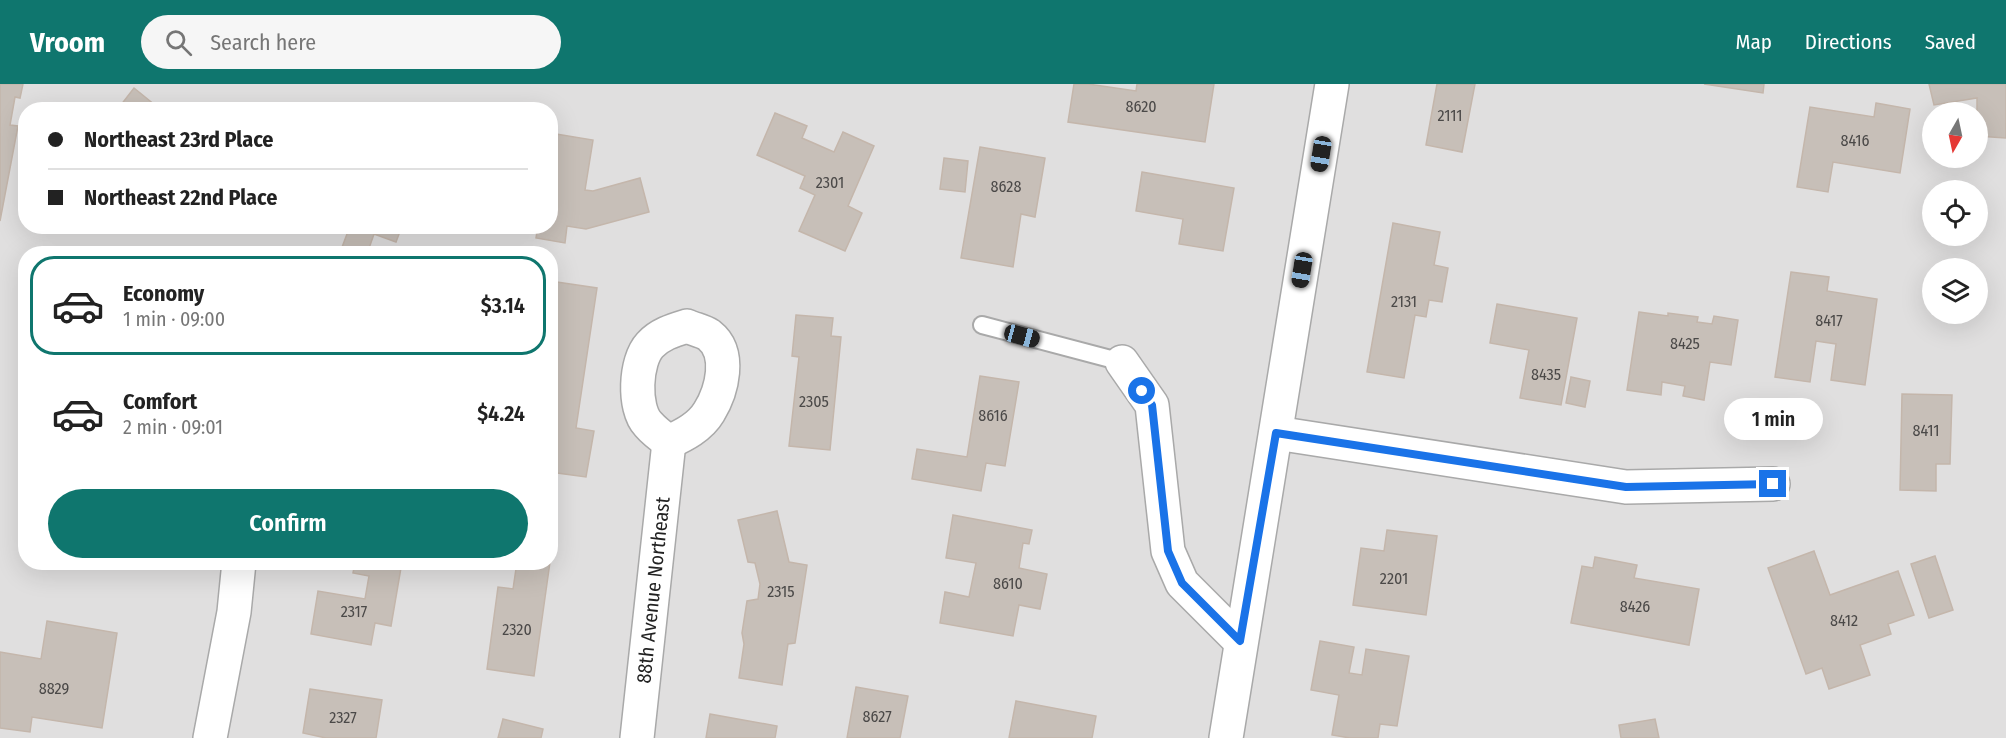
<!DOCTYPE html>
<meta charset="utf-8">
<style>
:root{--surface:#fff;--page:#f6f6f6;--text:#222;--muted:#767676;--line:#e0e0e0;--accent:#0f766e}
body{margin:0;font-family:"Fira Sans Condensed",sans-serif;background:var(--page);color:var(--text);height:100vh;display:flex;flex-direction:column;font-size:22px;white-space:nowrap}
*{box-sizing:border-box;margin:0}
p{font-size:20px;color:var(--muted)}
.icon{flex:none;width:33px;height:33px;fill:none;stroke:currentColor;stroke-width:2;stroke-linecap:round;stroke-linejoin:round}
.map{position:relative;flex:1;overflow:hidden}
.details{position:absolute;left:18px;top:162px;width:540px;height:324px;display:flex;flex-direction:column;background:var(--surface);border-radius:24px;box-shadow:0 6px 24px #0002}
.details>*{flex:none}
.guide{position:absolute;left:18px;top:18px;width:540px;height:132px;border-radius:24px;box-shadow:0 6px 24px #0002;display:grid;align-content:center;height:132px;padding:0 30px;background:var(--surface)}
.needle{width:39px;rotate:189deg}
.fabs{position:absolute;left:1922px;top:18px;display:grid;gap:12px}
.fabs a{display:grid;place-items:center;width:66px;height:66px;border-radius:50%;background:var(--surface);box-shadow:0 6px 24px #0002;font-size:30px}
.end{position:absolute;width:27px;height:27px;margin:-14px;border:8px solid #1a73e8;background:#fff;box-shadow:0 0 0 3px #fff}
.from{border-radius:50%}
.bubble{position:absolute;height:42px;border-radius:21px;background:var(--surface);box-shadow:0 6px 24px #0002;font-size:20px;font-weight:600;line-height:42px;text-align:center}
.car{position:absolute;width:18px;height:36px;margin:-18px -9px;border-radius:8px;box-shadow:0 0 4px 2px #0007;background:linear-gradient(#222 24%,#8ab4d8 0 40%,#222 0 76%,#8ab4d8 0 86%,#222 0)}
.guide b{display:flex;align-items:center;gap:21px;height:57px;font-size:22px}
.guide b+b{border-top:2px solid var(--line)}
.guide i{width:15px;height:15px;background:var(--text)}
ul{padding:10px 0 0;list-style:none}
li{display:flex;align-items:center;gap:18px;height:99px;margin:0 12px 9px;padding:0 18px;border:3px solid transparent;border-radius:24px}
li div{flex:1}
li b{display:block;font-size:22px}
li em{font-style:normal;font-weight:600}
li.on{border-color:var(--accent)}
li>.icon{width:54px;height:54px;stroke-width:1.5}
.action{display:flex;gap:12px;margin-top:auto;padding:12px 30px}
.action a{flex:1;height:69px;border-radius:36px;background:var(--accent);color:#fff;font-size:24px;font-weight:600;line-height:69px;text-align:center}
header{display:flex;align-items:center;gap:36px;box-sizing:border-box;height:84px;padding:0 30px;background:var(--accent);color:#fff}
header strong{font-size:28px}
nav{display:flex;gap:33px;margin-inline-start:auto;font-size:21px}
.search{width:420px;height:54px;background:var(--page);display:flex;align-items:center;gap:15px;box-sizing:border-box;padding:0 21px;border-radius:33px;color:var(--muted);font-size:22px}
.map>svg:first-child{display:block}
</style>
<header>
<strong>Vroom</strong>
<div class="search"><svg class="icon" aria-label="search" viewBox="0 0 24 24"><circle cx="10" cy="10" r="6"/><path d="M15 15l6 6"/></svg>Search here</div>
<nav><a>Map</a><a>Directions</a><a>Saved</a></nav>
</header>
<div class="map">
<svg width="2006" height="654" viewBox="0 0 2006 654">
<rect width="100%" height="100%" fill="#f2efe9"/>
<path fill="#e0dfdf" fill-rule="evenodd" d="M0,0H2006V654H0ZM26,26H550V142H26ZM1932,28H1977V74H1932ZM1932,106H1977V152H1932ZM26,170H550V478H26ZM1932,184H1977V230H1932Z"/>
<g fill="#c7bfb8" stroke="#c4b6ab" stroke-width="1.5">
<path d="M0,0H23L20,14L15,13L10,41L18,42L0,137Z"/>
<path d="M1074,0H1088L1136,7L1137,0H1214L1205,58L1068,38Z"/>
<path d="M1437,0H1475L1462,68L1426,61Z"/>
<path d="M1704,0H1764L1763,9Z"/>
<path d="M1929,0H2006V54L1977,52V14L1934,21Z"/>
<path d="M134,4L161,26H117Z"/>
<path d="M1876,19L1910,25L1900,89L1833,78L1828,108L1797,103L1810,23L1874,33Z"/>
<path d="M775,29L807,42L802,54L834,68L843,48L874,62L848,122L862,129L845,167L799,147L815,111L800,104L805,92L757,71Z"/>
<path d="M550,49L593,56L585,106L593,107L640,94L649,128L586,145L567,142L565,159L536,154L538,142H550Z"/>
<path d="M980,63L1045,74L1035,133L1021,130L1013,183L961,174Z"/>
<path d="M944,74L968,77L965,108L940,105Z"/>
<path d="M1142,88L1234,104L1223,167L1179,160L1183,135L1136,127Z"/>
<path d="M1393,139L1440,148L1434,181L1448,184L1442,218L1429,216L1426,233L1415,231L1404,294L1367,288Z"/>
<path d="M350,142H402L396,158L374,150L367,170H349L341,166Z"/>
<path d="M1791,188L1829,193L1827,207L1877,215L1865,301L1831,296L1836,260L1816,257L1810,298L1775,293Z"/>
<path d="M550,197L597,204L576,344L594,347L586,393L550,388Z"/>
<path d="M1497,220L1577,234L1561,321L1520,314L1529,266L1490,259Z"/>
<path d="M1639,228L1668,232V229L1698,233L1697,238L1712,240L1714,232L1738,236L1731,281L1710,278L1704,316L1683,312L1685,302L1662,298L1661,311L1627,306Z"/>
<path d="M796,231L833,234L831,252L841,253L830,366L789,362L799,273L792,272Z"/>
<path d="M980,292L1019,298L1005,382L986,379L981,407L912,395L917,365L967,373Z"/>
<path d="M1571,293L1590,297L1585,323L1566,319Z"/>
<path d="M1902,310L1952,311L1950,380H1936V407L1900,406Z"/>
<path d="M777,427L789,478L807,481L795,559L788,560L782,601L739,594L744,560L742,549L747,517L758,515L760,500L755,479L748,478L738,436Z"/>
<path d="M953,431L1032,446L1029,460L1023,459L1019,484L1047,490L1040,525L1019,521L1013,552L940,539L945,508L969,513L976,479L946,474Z"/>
<path d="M1387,446L1437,452L1426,531L1353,521L1361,464L1384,467Z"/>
<path d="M1814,467L1830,511L1898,487L1914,531L1888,540L1891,550L1860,561L1870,591L1829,605L1822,584L1806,590L1768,484Z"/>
<path d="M1935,472L1953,526L1929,534L1911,480Z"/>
<path d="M1595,473L1637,481L1634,494L1699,505L1689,561L1571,539L1582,482L1593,484Z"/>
<path d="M355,478H402L391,542L375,539L371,561L311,550L318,507L365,515L369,492L353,489Z"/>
<path d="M517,478H550L534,592L487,585L498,503L513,505Z"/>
<path d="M47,537L117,549L102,644L32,633L30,648L0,644V568L41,575Z"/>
<path d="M1320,557L1354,563L1349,589L1362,591L1366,565L1409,572L1397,642L1380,640L1378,654H1350L1332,651L1339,611L1311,606Z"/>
<path d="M856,603L908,612L900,654H847Z"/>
<path d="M310,605L382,616L376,654H326L303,649Z"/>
<path d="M1016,617L1096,632L1092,654H1009Z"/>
<path d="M710,630L777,642L775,654H706Z"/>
<path d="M503,635L543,645L541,654H498Z"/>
<path d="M1655,635L1659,654H1621L1619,641Z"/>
</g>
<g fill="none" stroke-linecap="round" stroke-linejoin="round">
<g stroke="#a9a9a9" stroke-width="20">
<path id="lane" d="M982,241L1122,278"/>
</g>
<g stroke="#a9a9a9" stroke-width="36">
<g id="street">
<path d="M687,242C693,245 703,247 709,251C732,269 722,307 709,328C700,343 684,351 669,358C662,353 654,347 648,340C633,324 635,277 650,261C660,250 674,246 687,242Z"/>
<path d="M1122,278L1152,321L1168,467L1182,499L1240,557"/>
<path d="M1276,349L1626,403L1773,400"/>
<path d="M210,654L234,528L239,478"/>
<path d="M637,654L669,358"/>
<path d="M1226,654L1332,0"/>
</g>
</g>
<use href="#lane" stroke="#fff" stroke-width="16"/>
<use href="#street" stroke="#fff" stroke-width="33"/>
</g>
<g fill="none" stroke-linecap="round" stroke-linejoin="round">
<path stroke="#1a73e8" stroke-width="8" d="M1142,307L1152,321L1168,467L1182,499L1240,557L1276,349L1626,403L1773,400"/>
</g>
<g text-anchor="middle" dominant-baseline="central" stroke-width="6" stroke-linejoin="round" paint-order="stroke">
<g font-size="16" fill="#4b4948">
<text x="1141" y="22">8620</text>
<text x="1450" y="31">2111</text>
<text x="1855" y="56">8416</text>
<text x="830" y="98">2301</text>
<text x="1006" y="102">8628</text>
<text x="1404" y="217">2131</text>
<text x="1829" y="236">8417</text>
<text x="1685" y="259">8425</text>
<text x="1546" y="290">8435</text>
<text x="814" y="317">2305</text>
<text x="993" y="331">8616</text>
<text x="1926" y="346">8411</text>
<text x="1394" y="494">2201</text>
<text x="1008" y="499">8610</text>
<text x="781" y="507">2315</text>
<text x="1635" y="522">8426</text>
<text x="354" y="527">2317</text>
<text x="1844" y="536">8412</text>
<text x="517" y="545">2320</text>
<text x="54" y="604">8829</text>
<text x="877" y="632">8627</text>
<text x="343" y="633">2327</text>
</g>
<g font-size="20" fill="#222" stroke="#fff">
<text transform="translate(653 506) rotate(-84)">88th Avenue Northeast</text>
</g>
</g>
</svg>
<div class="fabs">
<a><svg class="needle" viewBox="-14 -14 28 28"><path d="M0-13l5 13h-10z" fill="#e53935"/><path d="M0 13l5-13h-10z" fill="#767676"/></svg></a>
<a><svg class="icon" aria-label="locate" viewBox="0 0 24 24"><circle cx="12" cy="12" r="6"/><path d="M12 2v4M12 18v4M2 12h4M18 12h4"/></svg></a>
<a><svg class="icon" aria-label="layers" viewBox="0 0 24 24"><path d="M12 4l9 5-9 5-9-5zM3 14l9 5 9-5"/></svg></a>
</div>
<i class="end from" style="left:1142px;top:307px"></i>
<i class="end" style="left:1773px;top:400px"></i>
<div class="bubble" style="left:1724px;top:314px;width:99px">1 min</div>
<i class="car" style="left:1321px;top:70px;rotate:189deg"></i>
<i class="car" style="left:1302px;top:186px;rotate:189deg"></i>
<i class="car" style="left:1022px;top:252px;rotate:105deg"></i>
<div class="guide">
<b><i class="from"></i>Northeast 23rd Place</b>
<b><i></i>Northeast 22nd Place</b>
</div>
<section class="details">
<ul>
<li class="on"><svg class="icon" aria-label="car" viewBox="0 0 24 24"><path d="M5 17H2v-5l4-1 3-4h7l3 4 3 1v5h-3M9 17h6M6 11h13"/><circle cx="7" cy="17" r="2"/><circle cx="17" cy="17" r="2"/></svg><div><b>Economy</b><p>1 min · 09:00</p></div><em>$3.14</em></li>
<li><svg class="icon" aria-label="car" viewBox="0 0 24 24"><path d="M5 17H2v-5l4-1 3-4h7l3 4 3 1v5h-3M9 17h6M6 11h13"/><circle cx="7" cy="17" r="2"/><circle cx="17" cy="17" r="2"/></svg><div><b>Comfort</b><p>2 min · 09:01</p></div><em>$4.24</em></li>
</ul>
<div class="action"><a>Confirm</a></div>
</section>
</div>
